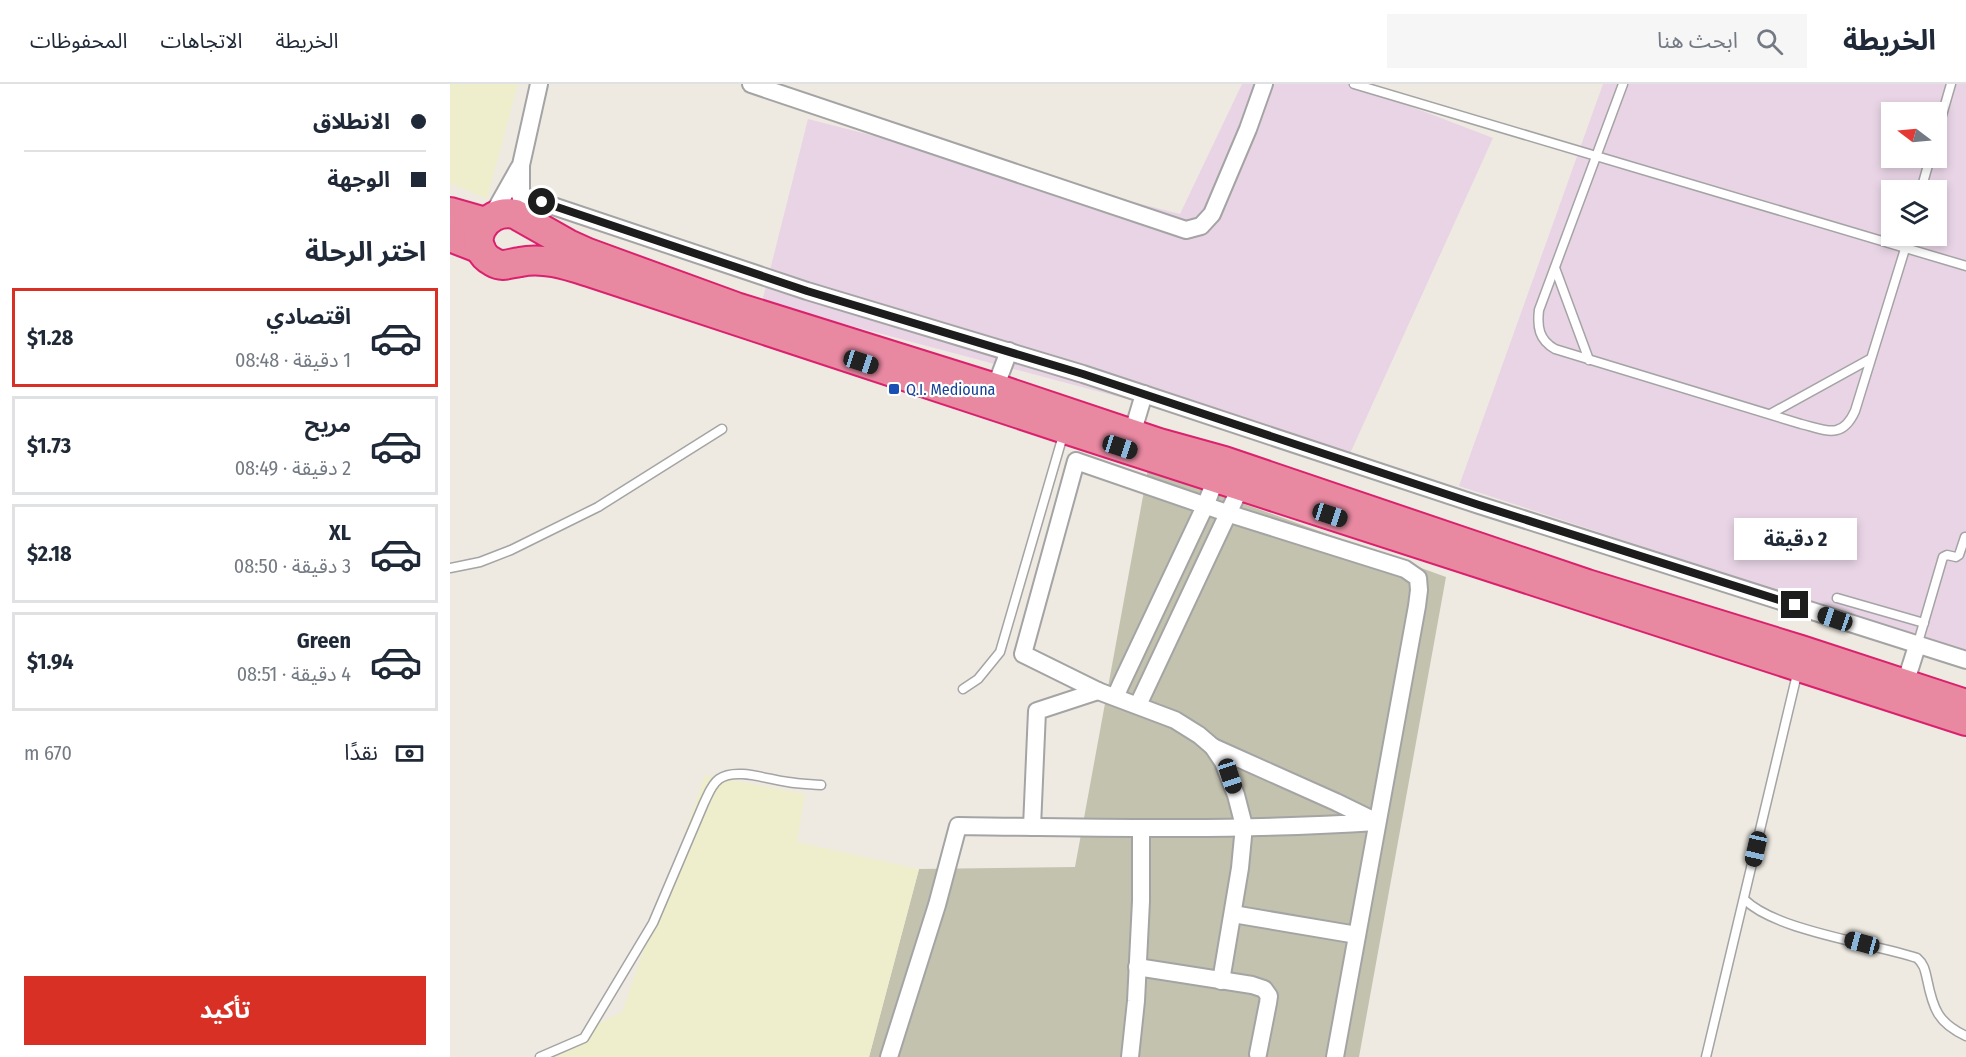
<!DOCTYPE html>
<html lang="ar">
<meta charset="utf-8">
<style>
:root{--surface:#fff;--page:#f6f6f7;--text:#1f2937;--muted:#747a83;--line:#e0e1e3;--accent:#d93025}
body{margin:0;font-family:"Fira Sans Condensed","Noto Sans Arabic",sans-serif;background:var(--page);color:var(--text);direction:rtl;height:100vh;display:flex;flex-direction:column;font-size:22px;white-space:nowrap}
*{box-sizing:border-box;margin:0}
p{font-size:20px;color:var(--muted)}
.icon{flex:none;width:33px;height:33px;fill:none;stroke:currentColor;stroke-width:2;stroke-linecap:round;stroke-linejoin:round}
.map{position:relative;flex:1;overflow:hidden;direction:ltr}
.details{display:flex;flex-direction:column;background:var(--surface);width:450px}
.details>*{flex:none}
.top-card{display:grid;align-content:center;height:132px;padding:0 24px;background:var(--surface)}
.needle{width:39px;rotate:286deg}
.fabs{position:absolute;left:1431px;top:18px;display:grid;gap:12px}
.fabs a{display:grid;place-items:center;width:66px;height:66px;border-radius:0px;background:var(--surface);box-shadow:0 3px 9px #0003;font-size:30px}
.end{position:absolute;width:27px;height:27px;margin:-14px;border:8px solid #1d1d1d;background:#fff;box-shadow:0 0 0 3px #fff}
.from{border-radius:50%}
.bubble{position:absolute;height:42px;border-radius:0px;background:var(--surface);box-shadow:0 3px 9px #0003;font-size:20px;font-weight:700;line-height:42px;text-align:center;direction:rtl}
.car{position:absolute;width:18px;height:36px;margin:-18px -9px;border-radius:8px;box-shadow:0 0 4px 2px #0007;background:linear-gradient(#222 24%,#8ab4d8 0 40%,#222 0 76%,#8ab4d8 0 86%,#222 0)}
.top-card b{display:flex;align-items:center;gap:21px;height:57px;font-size:22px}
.top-card b+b{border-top:2px solid var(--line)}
.top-card i{width:15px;height:15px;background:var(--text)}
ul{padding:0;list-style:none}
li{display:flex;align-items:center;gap:18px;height:99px;margin:0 12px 9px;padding:0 12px;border:3px solid var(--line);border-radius:0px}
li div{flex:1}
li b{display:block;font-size:22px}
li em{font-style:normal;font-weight:700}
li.current{border-color:var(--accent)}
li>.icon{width:54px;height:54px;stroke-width:1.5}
h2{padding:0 24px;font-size:27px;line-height:72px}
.pay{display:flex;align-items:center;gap:15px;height:66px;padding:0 24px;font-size:22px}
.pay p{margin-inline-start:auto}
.action{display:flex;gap:12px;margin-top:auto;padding:12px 24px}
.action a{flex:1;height:69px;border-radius:0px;background:var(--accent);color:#fff;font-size:24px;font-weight:700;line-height:69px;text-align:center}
header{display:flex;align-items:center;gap:36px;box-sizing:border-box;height:84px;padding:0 30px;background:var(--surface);border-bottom:2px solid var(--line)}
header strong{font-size:28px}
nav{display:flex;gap:33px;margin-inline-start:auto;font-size:21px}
.search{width:420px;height:54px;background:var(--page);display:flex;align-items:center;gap:15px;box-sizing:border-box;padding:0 21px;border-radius:0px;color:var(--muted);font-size:22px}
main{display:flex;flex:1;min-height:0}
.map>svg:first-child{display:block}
</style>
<header>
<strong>الخريطة</strong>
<div class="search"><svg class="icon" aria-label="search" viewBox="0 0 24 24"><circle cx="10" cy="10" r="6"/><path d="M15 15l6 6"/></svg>ابحث هنا</div>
<nav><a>الخريطة</a><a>الاتجاهات</a><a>المحفوظات</a></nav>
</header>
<main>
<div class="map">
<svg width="1516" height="973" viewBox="0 0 1516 973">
<rect width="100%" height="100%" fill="#eeeae2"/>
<g fill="#e8d4e5" fill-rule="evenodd">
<path d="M792,0H902L1043,54L898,374L312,218L358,35L730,130Z"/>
<path d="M1153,0H1516V569L1009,402ZM1442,28H1486V74H1442ZM1442,106H1486V152H1442Z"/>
</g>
<path fill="#c3c2ae" d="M698,385L996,493L909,973H419L469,785L625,783Z"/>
<g fill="#eeeecd">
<path d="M0,0H68L37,115L0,99Z"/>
<path d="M255,691L355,710L347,758L469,785L419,973H83L172,928Z"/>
</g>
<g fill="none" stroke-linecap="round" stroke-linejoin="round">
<g stroke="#a4a4a4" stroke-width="11">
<g id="lane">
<path d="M904,0L1516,182"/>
<path d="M1173,0L1089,226C1087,243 1089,256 1105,265L1351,340C1376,346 1392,356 1405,327L1459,152"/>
<path d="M1486,52L1501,0"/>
<path d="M1471,106L1480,74"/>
<path d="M1105,184L1139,276"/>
<path d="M1322,329L1420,275"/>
<path d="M0,484L30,478L61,466L148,423L272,345"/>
<path d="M1387,514L1474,539"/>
<path d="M1467,562L1493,473L1497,471L1506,473L1509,471L1515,453"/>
<path d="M513,605L528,595L550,568L614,348"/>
<path d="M1295,816C1327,847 1422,859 1467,874C1474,880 1475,886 1477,895C1483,925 1488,939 1516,952"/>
<path d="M90,973L134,954L203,839L254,719C258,711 261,701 269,695C286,683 319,696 338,698C349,700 360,700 371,701"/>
<path d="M1256,973L1348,586"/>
</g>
</g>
<g stroke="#a4a4a4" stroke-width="20">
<g id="street">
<path d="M301,0L736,146L751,142L762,130L798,45L814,0"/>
<path d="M70,111L357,207L633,290L1029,421L1516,576"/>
<path d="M71,120V81L89,0"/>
<path d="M42,132L69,84"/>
<path d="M545,304L559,267"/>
<path d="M682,350L694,310"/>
<path d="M1455,600L1467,562"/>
<path d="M669,614L667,609L671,600L756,420L766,394"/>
<path d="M688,621L791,402"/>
<path d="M582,743L587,627L648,607"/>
<path d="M783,830L907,851"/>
<path d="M687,883L802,901L814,905L819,912L818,919L808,970"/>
<path d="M771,897L790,784L794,742L786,711L773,678L763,663L749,651L725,636L648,607L573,570L626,377L777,429L955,485L968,494L969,506L967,522L885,973"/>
<path d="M439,973L487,821L508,742C647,744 788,747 927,738L886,718L763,663"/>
<path d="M680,973L686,917L691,817V744"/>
</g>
</g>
<g stroke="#db216e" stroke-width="32">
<g id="highway">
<path d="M0,128L35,138"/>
<path d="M0,153L31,165"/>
<path d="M1516,620L1351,566L1137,500L774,377L709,359L545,304L286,223L138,169L118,160L65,130C33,123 14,163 43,178C53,184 60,179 70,178C93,173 117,181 139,188L615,345L1516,637"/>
</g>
</g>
<use href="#lane" stroke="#fff" stroke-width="8"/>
<use href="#street" stroke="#fff" stroke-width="16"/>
<use href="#highway" stroke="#e888a1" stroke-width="28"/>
</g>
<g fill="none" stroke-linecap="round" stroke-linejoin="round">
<path stroke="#1d1d1d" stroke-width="8" d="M92,118L357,207L633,290L1029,421L1345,521"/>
</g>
<rect fill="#1a4fb4" stroke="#fff" stroke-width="2" x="438" y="299" width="12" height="12" rx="3"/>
<g text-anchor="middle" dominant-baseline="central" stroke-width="4.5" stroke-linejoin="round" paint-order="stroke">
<g font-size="16" fill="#164399" stroke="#fff" text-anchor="start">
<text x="456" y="305">Q.I. Mediouna</text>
</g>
</g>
</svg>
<div class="fabs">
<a><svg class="needle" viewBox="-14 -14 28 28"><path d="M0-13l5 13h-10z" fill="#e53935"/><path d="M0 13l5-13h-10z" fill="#747a83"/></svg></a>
<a><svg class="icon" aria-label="layers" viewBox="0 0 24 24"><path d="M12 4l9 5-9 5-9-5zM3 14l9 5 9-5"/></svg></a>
</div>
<i class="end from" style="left:92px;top:118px"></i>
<i class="end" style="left:1345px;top:521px"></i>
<div class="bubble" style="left:1284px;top:434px;width:123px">2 دقيقة</div>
<i class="car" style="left:411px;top:278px;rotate:108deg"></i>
<i class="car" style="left:670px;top:363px;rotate:108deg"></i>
<i class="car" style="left:880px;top:431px;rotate:108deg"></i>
<i class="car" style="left:1385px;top:535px;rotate:289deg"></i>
<i class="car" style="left:780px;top:692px;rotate:162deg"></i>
<i class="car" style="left:1306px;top:765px;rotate:193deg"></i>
<i class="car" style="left:1412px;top:859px;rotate:285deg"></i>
</div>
<section class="details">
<div class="top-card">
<b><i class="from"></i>الانطلاق</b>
<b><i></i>الوجهة</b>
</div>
<h2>اختر الرحلة</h2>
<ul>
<li class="current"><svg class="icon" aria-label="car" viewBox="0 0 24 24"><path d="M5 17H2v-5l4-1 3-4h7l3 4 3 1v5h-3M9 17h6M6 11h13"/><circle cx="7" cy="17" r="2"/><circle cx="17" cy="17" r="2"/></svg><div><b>اقتصادي</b><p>1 دقيقة · 08:48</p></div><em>$1.28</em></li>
<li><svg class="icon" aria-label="car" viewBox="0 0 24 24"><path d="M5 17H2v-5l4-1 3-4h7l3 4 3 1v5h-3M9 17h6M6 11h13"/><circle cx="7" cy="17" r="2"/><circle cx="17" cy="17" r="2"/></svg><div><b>مريح</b><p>2 دقيقة · 08:49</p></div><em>$1.73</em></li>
<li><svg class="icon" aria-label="car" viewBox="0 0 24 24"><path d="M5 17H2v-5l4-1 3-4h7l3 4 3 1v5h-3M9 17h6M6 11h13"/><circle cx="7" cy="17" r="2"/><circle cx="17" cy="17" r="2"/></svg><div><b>XL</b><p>3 دقيقة · 08:50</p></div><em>$2.18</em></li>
<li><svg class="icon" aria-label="car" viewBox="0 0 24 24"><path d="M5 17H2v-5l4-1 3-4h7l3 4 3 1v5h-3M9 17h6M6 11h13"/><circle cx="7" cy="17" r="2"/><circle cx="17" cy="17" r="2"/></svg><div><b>Green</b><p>4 دقيقة · 08:51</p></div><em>$1.94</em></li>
</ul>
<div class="pay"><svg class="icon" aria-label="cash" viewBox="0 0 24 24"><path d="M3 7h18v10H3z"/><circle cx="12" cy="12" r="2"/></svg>نقدًا<p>670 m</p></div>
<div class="action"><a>تأكيد</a></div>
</section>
</main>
